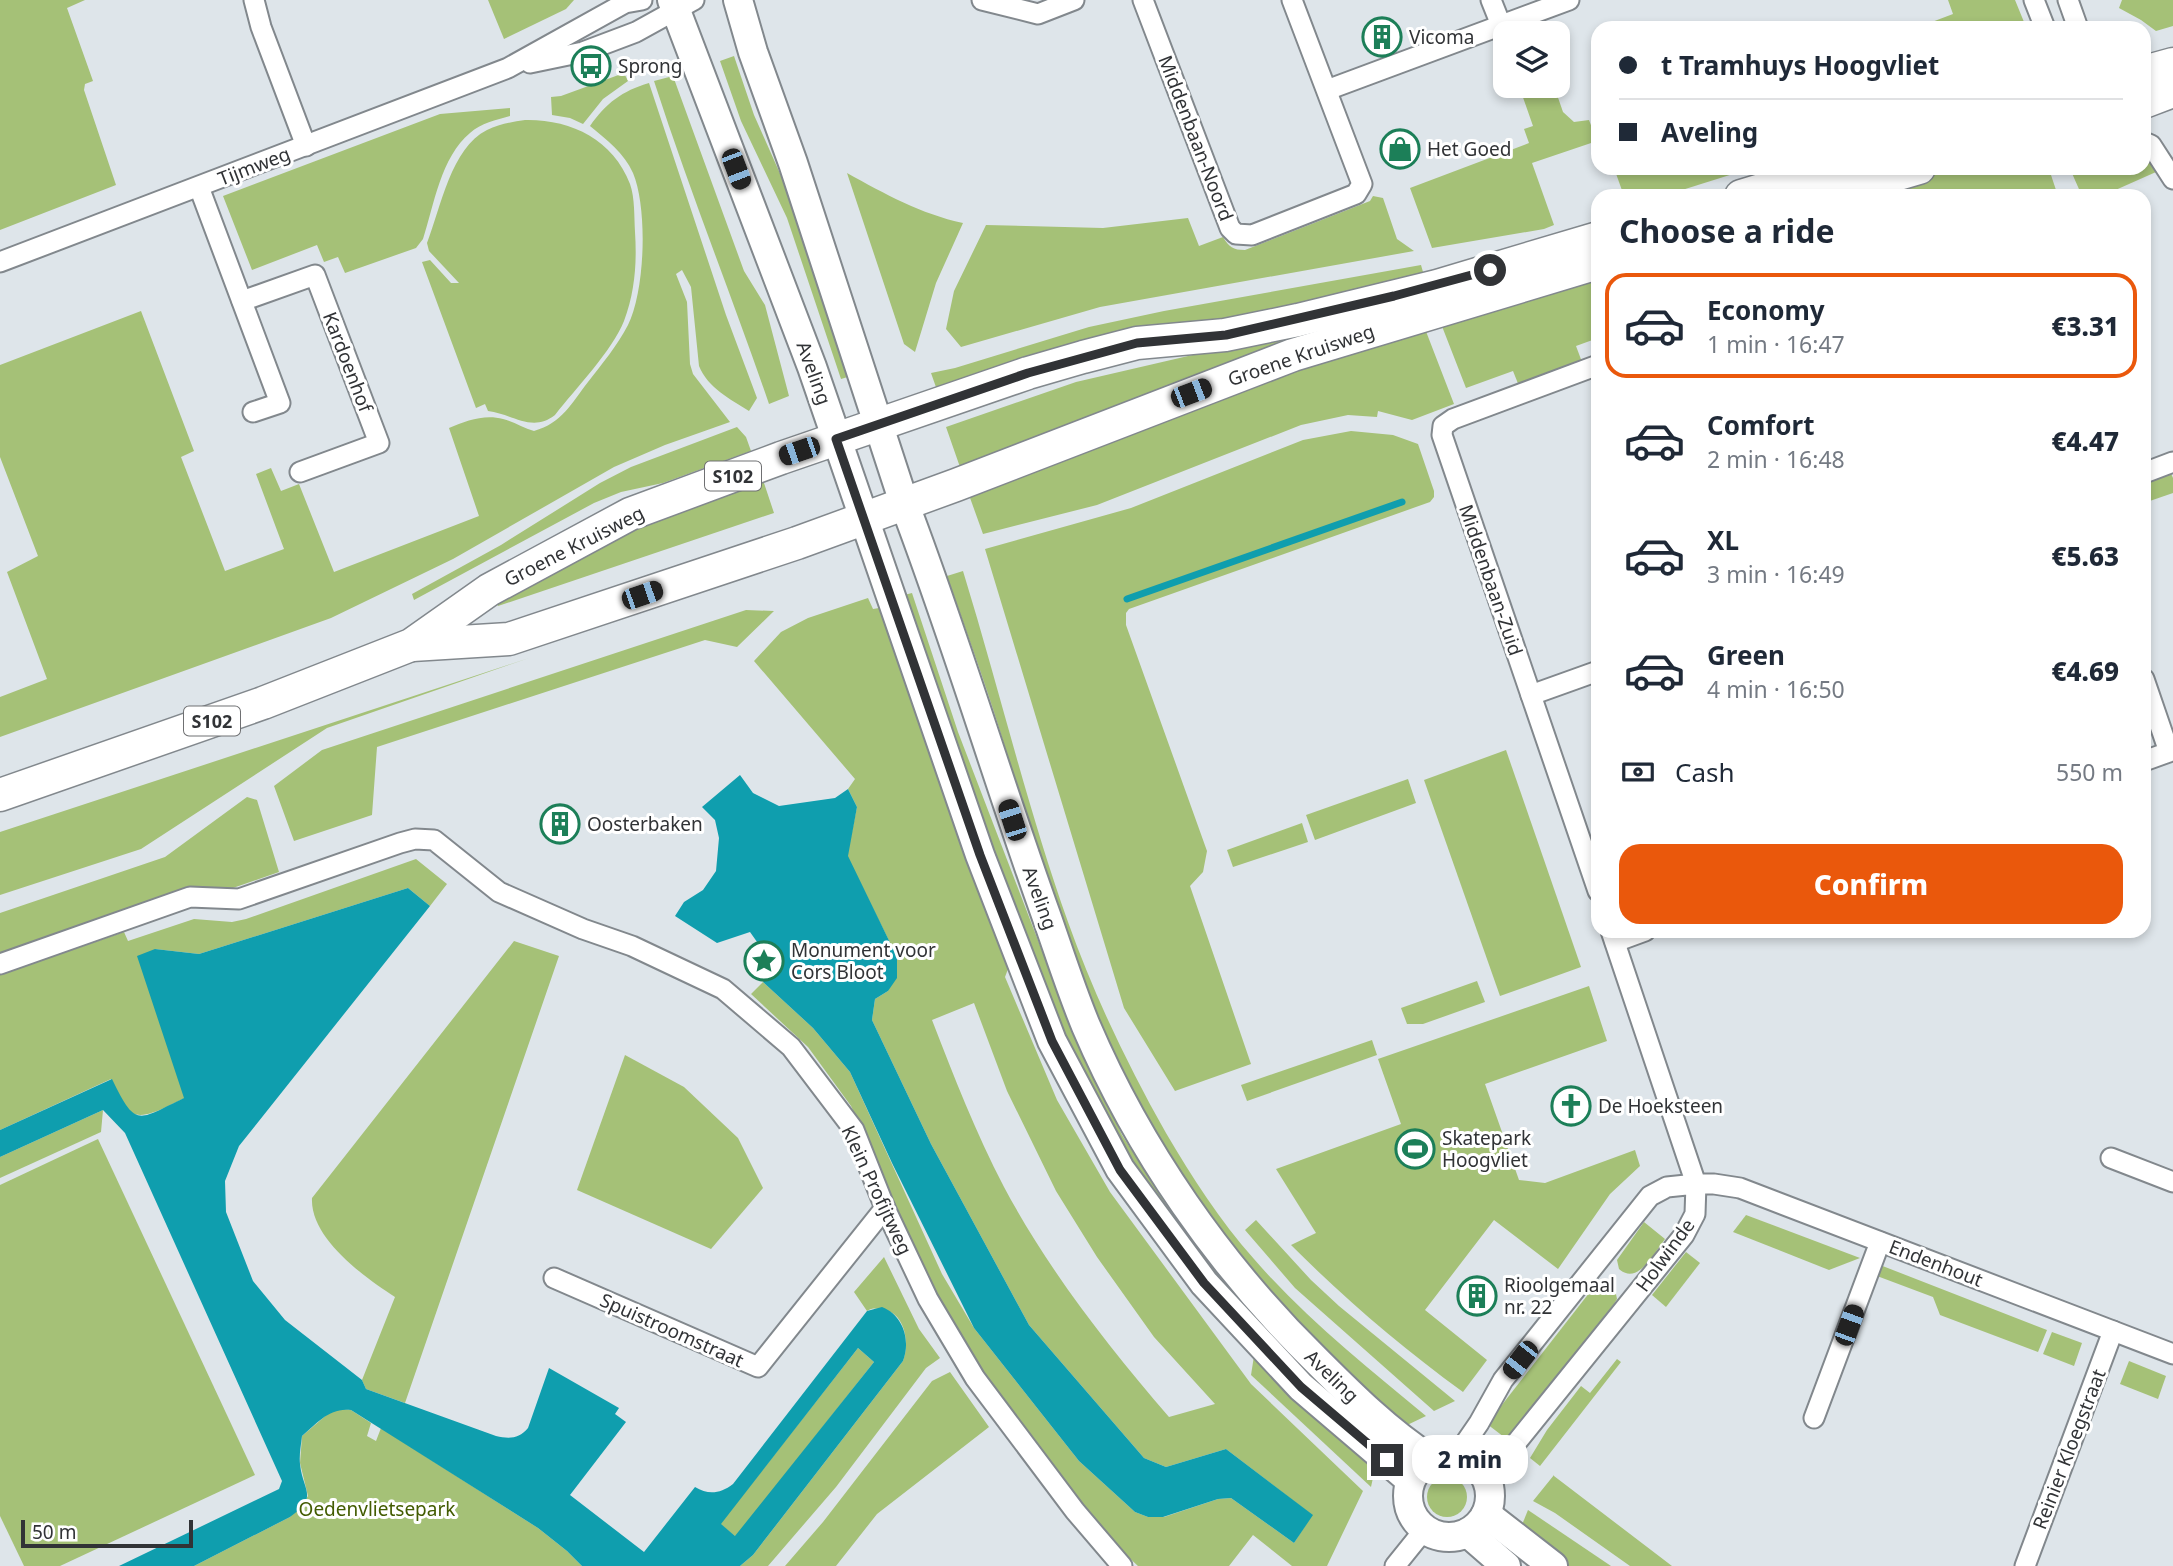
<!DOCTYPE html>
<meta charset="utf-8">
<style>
:root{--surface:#fff;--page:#f2f2f3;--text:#1f2937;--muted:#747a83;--line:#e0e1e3;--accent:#ea580c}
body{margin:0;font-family:"Noto Sans",sans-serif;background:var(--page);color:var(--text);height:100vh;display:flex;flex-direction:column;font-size:26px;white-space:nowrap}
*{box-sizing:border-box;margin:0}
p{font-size:23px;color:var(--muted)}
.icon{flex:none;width:38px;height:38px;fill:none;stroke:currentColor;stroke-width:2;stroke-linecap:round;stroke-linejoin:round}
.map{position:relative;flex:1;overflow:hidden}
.drawer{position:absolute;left:1591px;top:189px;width:560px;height:749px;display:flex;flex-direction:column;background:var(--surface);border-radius:21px;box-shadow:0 4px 10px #0003}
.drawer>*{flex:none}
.hud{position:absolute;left:1591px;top:21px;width:560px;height:154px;border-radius:21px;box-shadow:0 4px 10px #0003;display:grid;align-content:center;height:154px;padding:0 28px;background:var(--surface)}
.fabs{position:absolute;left:1493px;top:21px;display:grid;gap:14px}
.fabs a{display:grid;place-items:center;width:77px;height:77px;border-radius:14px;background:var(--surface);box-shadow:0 4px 10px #0003;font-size:35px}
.scale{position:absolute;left:21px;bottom:18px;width:172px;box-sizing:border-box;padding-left:7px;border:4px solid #313336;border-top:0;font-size:19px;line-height:24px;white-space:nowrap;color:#313336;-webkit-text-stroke:5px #fff;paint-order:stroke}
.end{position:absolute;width:32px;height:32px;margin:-16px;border:9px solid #313336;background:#fff;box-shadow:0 0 0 4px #fff}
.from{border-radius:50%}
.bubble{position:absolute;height:49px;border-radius:21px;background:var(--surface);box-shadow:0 4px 10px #0003;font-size:23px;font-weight:800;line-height:49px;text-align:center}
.car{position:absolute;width:21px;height:42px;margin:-21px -10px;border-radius:9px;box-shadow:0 0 5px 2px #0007;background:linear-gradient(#222 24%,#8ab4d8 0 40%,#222 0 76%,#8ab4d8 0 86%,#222 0)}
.hud b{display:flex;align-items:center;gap:24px;height:66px;font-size:26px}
.hud b+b{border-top:2px solid var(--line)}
.hud i{width:18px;height:18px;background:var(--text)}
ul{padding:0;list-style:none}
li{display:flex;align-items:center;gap:21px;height:105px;margin:0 14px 10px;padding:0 14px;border:4px solid transparent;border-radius:21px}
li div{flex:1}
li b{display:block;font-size:26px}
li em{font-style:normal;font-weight:800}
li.on{border-color:var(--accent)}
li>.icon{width:63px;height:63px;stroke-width:1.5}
h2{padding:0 28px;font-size:32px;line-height:84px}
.pay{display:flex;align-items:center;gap:18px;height:77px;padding:0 28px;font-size:26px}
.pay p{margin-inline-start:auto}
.action{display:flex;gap:14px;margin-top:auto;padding:14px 28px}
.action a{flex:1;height:80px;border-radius:21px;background:var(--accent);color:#fff;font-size:28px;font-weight:800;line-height:80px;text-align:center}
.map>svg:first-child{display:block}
</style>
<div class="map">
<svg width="2173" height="1566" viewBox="0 0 2173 1566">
<rect width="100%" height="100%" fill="#dee5ea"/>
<g fill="#a5c177" fill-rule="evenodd">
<path d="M0,0H85L67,8L93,81L85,84L84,90L116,185L0,230Z"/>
<path d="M488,0H574L566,9L504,39Z"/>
<path d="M1948,0H2015L2024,22L2018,28H1916L1953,14Z"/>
<path d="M2122,0H2173V26L2156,31L2141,20L2119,8Z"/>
<path d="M734,56L754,115L798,214L851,376L841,379L787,218L741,121L720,61Z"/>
<path d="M624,73L628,81L603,99L583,124L570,118L552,115L551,97L561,96Z"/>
<path d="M673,76L744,271L765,305L789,396L769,404C732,296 689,190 654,81Z"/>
<path d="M649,83L726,315L757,398L749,411C730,399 708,388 699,366L691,287L682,270L676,274L687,302L690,364L693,374L730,422L665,445L614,467L453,559L331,618L0,737V697L47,679L7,572L38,556L0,457V365L141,311L194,451L181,457L225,571L284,549L256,474L271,468L281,491L299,484L334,572L479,516L449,428C466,421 484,414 503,419C514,422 523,428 534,431C562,423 571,404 588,382C602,364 617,346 628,325C645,291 648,209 633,173C624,153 607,140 590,126C606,103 622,91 649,83Z"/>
<path d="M1519,86H1554L1563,112L1574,122L1589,120L1597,141L1532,163L1554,225L1544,229L1432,248L1410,188L1529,143L1524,129L1533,126Z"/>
<path d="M510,108V116C496,120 481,123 470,133C441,157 434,205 423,239L416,248L345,273L338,257L324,262L317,245L252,270L223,196L440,114Z"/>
<path d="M525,120C570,119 613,139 630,184C635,198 634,217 635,232C637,262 635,292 624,321C612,351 576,388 555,415C532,433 513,414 488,411L485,404L476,408L422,262L430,260L451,283H459L429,251L427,243C441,207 451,148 487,130C499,124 512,122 525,120Z"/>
<path d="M2144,156L2149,157L2156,172L2102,196H2082L2071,171L2097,168H2144Z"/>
<path d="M1614,168H1752L1663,196H1624Z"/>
<path d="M1942,168H2016L2018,171L2046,170L2050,172L2058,196H1841Z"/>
<path d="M847,173C885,194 921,214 963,223L936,283L915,352L904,344Z"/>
<path d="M1373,196L1383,198L1397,239L1414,251L1100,307L961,347L946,329L954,291L986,225L1103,228L1188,218L1199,246L1223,237C1229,247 1233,250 1245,250L1370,201Z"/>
<path d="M1421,265L1425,279L937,390L931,373L955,368L1089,327L1164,311Z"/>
<path d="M1598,267V338L1576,346L1582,362L1519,386L1513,371L1466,388L1438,316Z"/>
<path d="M1413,299L1211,369L961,470L946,427L1076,382L1214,350Z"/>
<path d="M1422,321L1454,404L1412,420L1378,411L1377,417L1348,415L1301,425L1097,505L983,534L969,495Z"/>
<path d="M737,427L746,437L751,451L663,483L621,492L594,503L414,600L412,594L501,545L600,483L631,467Z"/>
<path d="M1351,431L1393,435L1418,444L1434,491V497L1430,502L1129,609L1126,613V625L1207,851L1203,872L1190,886L1251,1064L1175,1091L1124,1008L985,549L1131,508L1303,440Z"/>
<path d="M2170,471L2173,478V493L2144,503V481Z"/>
<path d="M762,477L774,513L498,606L495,599L631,527Z"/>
<path d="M963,571C999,688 1027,807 1068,922C1094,995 1128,1066 1166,1133C1192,1177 1220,1221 1254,1259C1305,1318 1366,1366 1426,1416L1403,1427C1319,1344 1234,1263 1171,1161C1112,1065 1070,960 1035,853C1021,813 1013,771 1000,731C984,679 965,628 947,576Z"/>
<path d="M912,593L958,732L1069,1021L1122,1135L1186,1236L1260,1322L1386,1439L1381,1448L1252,1329L1131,1175L1045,1008L900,596Z"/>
<path d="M868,598L873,609L885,607L1011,961L1005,977L1057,1100L1110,1192L1251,1384L1363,1491L1327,1566H1292L1253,1535L1229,1566H1138L1108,1538L975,1362L921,1266L873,1152L851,1106L808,1047L751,994L763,982L813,1028L850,1072L942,1274L974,1328L1079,1461L1135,1512L1148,1517H1164L1218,1499L1231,1498L1294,1543L1312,1515L1226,1449L1166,1467L1144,1458L1029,1325L931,1144L872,1020L875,999L888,991L897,957L847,856L857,807L848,789L855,779L754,661L781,632L808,618ZM974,1003L1007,1091L1056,1191L1097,1257L1154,1337L1215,1404L1169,1417C1107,1345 1049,1271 1004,1187C976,1133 954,1077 932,1020Z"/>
<path d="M746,610L774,611L737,647L705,640L377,747L372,815L294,841L274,786L322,750Z"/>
<path d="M529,658L327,728L141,849L0,895V832Z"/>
<path d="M1506,750L1581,967L1500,996L1424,780Z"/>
<path d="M1408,779L1416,803L1315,840L1306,815Z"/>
<path d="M247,797L257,800L279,872L230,889L189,886L0,954V913L165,857Z"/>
<path d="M1302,823L1308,842L1233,867L1227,850Z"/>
<path d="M416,859L447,884L430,906L408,888L199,954L155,949L185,1098C170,1104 140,1125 127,1109C120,1101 117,1089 111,1079L0,1130V975L124,932L128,941L194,919L232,922L246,919Z"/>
<path d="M514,941L559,956L405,1403L366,1389L362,1380L395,1297C364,1277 310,1238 312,1198Z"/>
<path d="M1477,981L1485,1002L1423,1024H1407L1401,1008Z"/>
<path d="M1589,986L1607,1041L1485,1084L1519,1180L1545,1183L1635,1150L1640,1166L1610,1194L1558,1269L1494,1220L1425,1310L1487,1360L1463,1392C1401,1347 1345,1299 1291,1245L1316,1233L1276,1169L1401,1124L1378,1059Z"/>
<path d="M1372,1040L1377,1055L1247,1101L1241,1085Z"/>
<path d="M625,1055L684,1087L738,1138L763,1188L711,1249L577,1190Z"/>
<path d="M103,1110L101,1132L0,1178V1157Z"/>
<path d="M98,1139L255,1475L60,1566H24L0,1516V1185Z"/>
<path d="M1746,1215L1860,1258L1829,1270L1733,1232Z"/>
<path d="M1256,1220L1311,1280L1339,1306L1455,1401L1434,1411L1295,1288L1245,1230Z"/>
<path d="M1644,1222L1665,1239C1654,1253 1638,1286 1619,1269L1617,1260Z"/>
<path d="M1686,1252L1700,1263L1666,1307L1652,1295Z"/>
<path d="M884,1257L919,1329L940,1358L926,1368L836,1487L768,1566H740L753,1555L903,1361C910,1343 905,1313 884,1310C877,1309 874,1307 867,1311L854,1292Z"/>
<path d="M1880,1265L2047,1330L2038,1352L1940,1315L1933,1297L1869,1273Z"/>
<path d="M1602,1283L1607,1284L1615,1289L1617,1299L1614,1304L1508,1440L1487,1424L1593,1288Z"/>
<path d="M2052,1332L2082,1343L2074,1366L2043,1354Z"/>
<path d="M858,1348L874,1362L736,1537L720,1524Z"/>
<path d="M1254,1356L1376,1464L1371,1487L1251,1375Z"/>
<path d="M1617,1359L1621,1362L1540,1466L1530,1458L1547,1430L1581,1386L1590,1393Z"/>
<path d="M2129,1361L2166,1376L2158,1399L2120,1384Z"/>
<path d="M950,1372L989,1427L877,1514L836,1566H785L823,1522L932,1381Z"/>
<path d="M342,1409L351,1410L371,1423L367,1436L376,1441L381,1428L538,1528L567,1551L582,1566H194L290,1517L308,1496L300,1463L302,1436L330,1412Z"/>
<path d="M1554,1475V1476L1672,1566H1630L1555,1513L1533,1501Z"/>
<circle cx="1447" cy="1497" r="20"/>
<path d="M1528,1510L1611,1566H1564L1519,1532Z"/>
</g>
<g fill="#0f9eae" fill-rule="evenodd">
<path d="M740,775L753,793L779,806L835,798L848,789L857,807L848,856L897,957V978L888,991L875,999L872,1020L931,1144L1029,1325L1144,1458L1166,1467L1226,1449L1313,1515L1294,1543L1231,1498L1218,1499L1163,1517H1148L1135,1512L1079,1461L974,1328L892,1163L850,1072L813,1028L763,982L774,966L750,932L717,943L675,916L684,902L703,890L716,871L719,838L715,820L702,807Z"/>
<path d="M408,888L430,906L239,1146L225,1181L226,1212L253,1281L285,1320L362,1380L366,1389L496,1436C509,1439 519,1439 528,1428L549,1368L619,1408L615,1414L626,1422L570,1495L644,1552L695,1487C708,1495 720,1494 733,1484L867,1311L882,1307C903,1315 911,1340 903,1361L753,1555L740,1566H582L567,1551L538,1528L351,1410C330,1407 317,1423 302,1436C301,1445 299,1455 300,1464C303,1492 319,1496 290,1517L194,1566H119L279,1489L282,1481L125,1133L103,1110L0,1157V1130L112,1079C136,1129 138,1120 184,1098L137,956L155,949L199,954ZM858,1348L874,1362L735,1536L721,1524Z"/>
</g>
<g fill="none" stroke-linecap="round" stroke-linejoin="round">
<path stroke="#0f9eae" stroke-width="7" d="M1127,599L1402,502"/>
<g stroke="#82888d" stroke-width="23">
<g id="street">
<path d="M254,0L261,27L306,146"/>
<path d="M982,0L1038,14L1074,0"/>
<path d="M1143,0L1230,228L1236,234L1252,235L1356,194L1362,184L1292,0"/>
<path d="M1491,0L1501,25"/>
<path d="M2034,0L2045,28"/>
<path d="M2068,0L2078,28"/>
<path d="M530,63L583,52L636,32L694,0"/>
<path d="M1327,90L1569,0"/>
<path d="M2144,142L2151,145L2173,179"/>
<path d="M199,187L280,403L253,412"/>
<path d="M0,262L508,68L625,3L642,0"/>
<path d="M242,301L315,275L379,443L300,472"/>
<path d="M1598,365L1453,419L1443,426L1442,435L1598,891"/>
<path d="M2144,473L2173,462"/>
<path d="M2144,679L2169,752L2144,761"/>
<path d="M1531,695L1598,671"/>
<path d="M1611,931L1696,1184H1714L1740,1188L2173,1354"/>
<path d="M1615,942L1645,931"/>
<path d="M0,964L190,897L239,899L400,843L415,839L434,840L499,892L583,929L632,946L723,989L791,1047L854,1130L885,1208L928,1299L975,1378L1075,1511L1122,1566"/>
<path d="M2111,1158L2173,1182"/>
<path d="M554,1278L758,1367L885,1208"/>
<path d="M1814,1418L1880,1242"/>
<path d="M1457,1455L1479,1423L1503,1380L1650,1196L1667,1187L1696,1184L1695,1214L1684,1235L1487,1479"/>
<path d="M1395,1566L1424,1530"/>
<path d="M2025,1566L2113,1331"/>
</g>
</g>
<g stroke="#82888d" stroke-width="32">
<g id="secondary">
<path d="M672,0L812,367L980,855L1052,1041L1120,1169L1204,1283L1301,1387L1410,1480"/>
<path d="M738,0L753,52L793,163L904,503C956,639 997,779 1046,915C1059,952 1071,990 1086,1026C1139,1150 1220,1266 1316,1360C1351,1395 1388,1432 1430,1459"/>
<circle cx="1449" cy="1496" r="41"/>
<path d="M1486,1514L1553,1566"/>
<path d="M1468,1533L1506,1566"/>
</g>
</g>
<g stroke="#82888d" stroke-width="35">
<g id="primary">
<path d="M2144,72L2173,64"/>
<path d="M2144,102L2173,91"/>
<path d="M1741,196L1834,168"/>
<path d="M1824,196L1919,168"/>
<path d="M412,645L509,639L797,543L956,485L1293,355L1598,263"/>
<path d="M0,795L263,703L411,645L489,590L630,514L781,458L1028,373L1083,357L1137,343L1225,335L1298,320L1437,286L1598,238"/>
</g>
</g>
<use href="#street" stroke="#fff" stroke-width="19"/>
<use href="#secondary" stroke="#fff" stroke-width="28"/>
<use href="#primary" stroke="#fff" stroke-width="32"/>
</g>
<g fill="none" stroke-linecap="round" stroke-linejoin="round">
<path stroke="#313336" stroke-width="9" d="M1387,1460L1301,1387L1204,1283L1120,1170L1052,1041L980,855L836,439L1028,373L1137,343L1226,335L1394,296L1490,270"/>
</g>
<defs>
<g id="building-ring" transform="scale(2.0125)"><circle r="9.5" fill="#fff" stroke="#1c7f58" stroke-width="1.5"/><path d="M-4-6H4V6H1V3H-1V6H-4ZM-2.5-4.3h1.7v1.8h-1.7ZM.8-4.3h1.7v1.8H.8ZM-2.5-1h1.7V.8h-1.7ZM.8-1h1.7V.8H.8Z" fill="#1c7f58"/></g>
<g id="bus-ring" transform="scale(2.0125)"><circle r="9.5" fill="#fff" stroke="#1c7f58" stroke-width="1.5"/><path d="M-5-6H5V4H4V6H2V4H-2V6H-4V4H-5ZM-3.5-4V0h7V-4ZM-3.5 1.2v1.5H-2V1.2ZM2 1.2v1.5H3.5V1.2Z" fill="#1c7f58"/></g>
<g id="shop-ring" transform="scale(2.0125)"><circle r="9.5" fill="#fff" stroke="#1c7f58" stroke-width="1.5"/><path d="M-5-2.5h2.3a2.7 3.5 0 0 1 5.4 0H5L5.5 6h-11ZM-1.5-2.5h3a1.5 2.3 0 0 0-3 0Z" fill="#1c7f58"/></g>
<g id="sight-ring" transform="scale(2.0125)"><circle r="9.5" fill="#fff" stroke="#1c7f58" stroke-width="1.5"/><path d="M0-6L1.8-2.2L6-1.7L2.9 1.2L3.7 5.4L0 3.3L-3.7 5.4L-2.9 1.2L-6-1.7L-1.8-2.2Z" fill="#1c7f58"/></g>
<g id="church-ring" transform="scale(2.0125)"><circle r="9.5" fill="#fff" stroke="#1c7f58" stroke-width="1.5"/><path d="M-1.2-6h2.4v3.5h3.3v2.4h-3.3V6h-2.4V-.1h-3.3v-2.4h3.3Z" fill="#1c7f58"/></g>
<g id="stadium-ring" transform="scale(2.0125)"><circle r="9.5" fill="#fff" stroke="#1c7f58" stroke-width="1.5"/><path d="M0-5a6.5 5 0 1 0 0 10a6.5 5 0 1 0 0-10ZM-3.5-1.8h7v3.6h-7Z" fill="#1c7f58"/></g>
</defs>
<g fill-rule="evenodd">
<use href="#building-ring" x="1382" y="37"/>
<use href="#bus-ring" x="591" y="66"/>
<use href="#shop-ring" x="1400" y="149"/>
<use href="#building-ring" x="560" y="824"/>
<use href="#sight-ring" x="764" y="961"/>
<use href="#church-ring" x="1571" y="1106"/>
<use href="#stadium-ring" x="1415" y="1149"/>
<use href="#building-ring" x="1477" y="1296"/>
</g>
<g text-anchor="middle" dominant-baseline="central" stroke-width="6" stroke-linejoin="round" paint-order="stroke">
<g fill="#fff" stroke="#6f7072" stroke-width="2">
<rect x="705" y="461.5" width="56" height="29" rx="5"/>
<rect x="184" y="706.5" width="56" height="29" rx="5"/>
</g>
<g font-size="18" font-weight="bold" fill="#313336">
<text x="733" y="476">S102</text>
<text x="212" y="721">S102</text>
</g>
<g font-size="19" fill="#313336" stroke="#fff" text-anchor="start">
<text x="1409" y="37">Vicoma</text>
<text x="618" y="66">Sprong</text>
<text x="1427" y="149">Het Goed</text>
<text x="587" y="824">Oosterbaken</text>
<text x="791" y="950">Monument voor<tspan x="791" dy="22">Cors Bloot</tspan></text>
<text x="1598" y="1106">De Hoeksteen</text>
<text x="1442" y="1138">Skatepark<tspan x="1442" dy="22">Hoogvliet</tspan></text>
<text x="1504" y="1285">Rioolgemaal<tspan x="1504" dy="22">nr. 22</tspan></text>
</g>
<g font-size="19" fill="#313336" stroke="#fff">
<text transform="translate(1196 138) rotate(69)">Middenbaan-Noord</text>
<text transform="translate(254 166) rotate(-21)">Tijmweg</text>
<text transform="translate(1301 355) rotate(-19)">Groene Kruisweg</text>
<text transform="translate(348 362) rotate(69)">Kardoenhof</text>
<text transform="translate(814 373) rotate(70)">Aveling</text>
<text transform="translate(574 546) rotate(-27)">Groene Kruisweg</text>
<text transform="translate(1491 580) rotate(71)">Middenbaan-Zuid</text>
<text transform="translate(1040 898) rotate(70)">Aveling</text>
<text transform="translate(877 1190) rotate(65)">Klein Profijtweg</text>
<text transform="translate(1665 1255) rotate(-54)">Holwinde</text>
<text transform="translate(1936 1263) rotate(21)">Endenhout</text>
<text transform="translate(672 1330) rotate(24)">Spuistroomstraat</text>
<text transform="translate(1332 1376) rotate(44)">Aveling</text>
<text transform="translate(2069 1449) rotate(-69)">Reinier Kloegstraat</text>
</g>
<g font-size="19" fill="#435c02" stroke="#fff">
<text x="377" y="1509">Oedenvlietsepark</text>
</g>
</g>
</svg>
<div class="fabs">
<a><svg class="icon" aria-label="layers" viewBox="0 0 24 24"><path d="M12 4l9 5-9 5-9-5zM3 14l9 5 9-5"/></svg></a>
</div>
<div class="scale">50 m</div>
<i class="end from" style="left:1490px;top:270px"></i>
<i class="end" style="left:1387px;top:1460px"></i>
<div class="bubble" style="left:1412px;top:1435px;width:116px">2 min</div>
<i class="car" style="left:736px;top:169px;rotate:159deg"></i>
<i class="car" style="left:1191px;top:393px;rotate:69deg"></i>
<i class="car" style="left:799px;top:451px;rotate:251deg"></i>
<i class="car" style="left:642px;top:595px;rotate:71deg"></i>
<i class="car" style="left:1012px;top:820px;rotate:342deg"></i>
<i class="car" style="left:1849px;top:1325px;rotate:20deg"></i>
<i class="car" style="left:1520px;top:1360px;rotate:218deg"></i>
<div class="hud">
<b><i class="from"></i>t Tramhuys Hoogvliet</b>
<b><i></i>Aveling</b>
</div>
<section class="drawer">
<h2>Choose a ride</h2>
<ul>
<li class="on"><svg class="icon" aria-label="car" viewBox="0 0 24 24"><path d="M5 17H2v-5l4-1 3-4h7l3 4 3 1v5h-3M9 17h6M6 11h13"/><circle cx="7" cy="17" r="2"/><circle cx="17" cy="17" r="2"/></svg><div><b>Economy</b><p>1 min · 16:47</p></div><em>€3.31</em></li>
<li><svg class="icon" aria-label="car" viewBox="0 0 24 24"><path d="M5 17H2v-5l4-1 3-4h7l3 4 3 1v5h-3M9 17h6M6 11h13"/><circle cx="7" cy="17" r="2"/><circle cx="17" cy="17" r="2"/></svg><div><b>Comfort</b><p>2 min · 16:48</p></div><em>€4.47</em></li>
<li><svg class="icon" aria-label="car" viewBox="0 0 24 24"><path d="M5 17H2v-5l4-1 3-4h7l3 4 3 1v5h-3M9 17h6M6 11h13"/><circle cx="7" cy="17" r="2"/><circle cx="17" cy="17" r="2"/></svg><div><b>XL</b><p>3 min · 16:49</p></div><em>€5.63</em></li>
<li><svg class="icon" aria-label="car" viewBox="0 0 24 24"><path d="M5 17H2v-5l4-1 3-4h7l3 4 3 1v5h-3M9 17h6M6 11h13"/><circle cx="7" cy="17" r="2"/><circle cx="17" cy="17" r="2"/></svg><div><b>Green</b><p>4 min · 16:50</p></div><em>€4.69</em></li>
</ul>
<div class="pay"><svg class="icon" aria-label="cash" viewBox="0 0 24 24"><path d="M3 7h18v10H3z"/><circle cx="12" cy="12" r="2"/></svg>Cash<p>550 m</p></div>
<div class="action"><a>Confirm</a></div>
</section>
</div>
